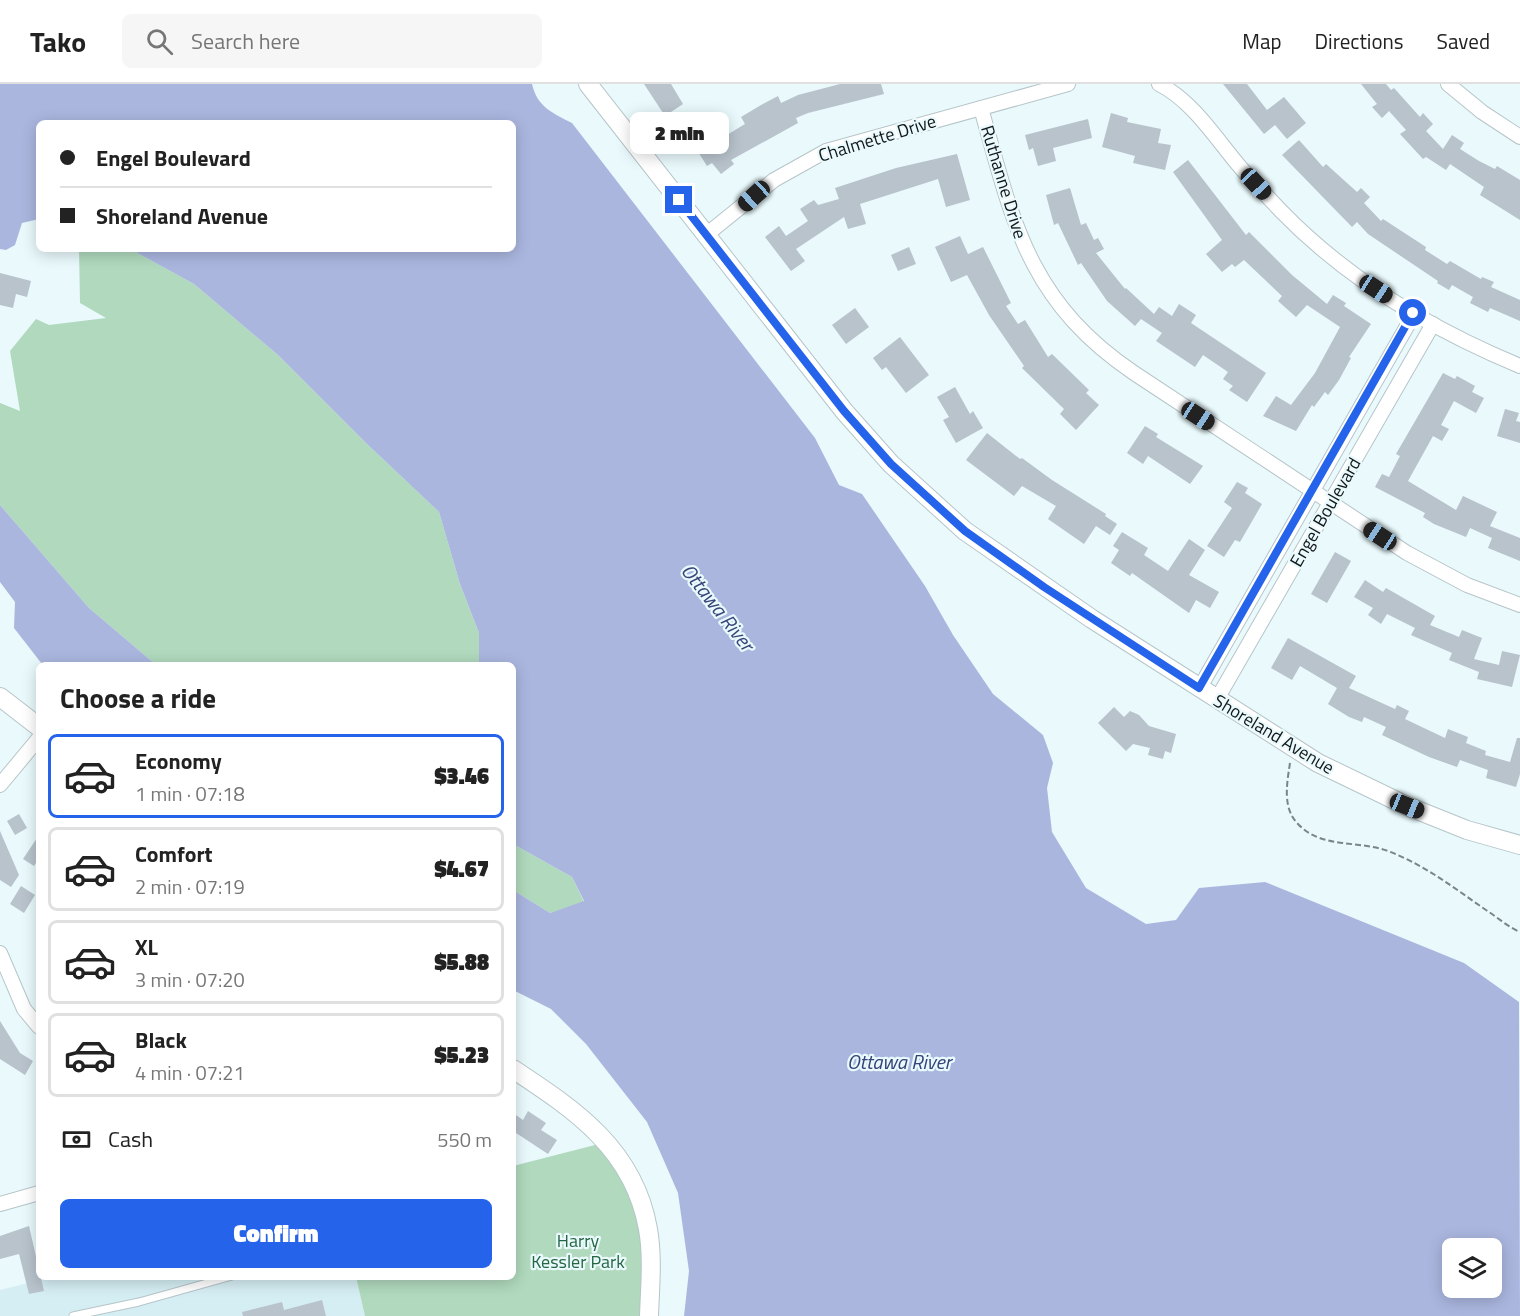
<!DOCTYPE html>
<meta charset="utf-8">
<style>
:root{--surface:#fff;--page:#f6f6f6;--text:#222;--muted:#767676;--line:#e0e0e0;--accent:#2563eb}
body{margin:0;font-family:"Titillium Web",sans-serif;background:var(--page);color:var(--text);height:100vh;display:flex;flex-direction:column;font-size:22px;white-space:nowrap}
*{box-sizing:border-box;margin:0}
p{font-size:20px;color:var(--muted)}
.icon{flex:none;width:33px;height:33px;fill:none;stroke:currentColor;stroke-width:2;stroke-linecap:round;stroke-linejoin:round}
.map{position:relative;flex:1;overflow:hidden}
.side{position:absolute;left:36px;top:578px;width:480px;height:618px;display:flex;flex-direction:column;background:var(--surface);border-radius:9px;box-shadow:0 3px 15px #0003}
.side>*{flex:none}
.guide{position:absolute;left:36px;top:36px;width:480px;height:132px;border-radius:9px;box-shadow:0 3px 15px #0003;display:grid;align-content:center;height:132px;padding:0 24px;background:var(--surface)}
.buttons{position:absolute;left:1442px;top:1154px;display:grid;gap:12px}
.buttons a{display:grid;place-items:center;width:60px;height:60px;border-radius:9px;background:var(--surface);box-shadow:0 3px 15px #0003;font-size:30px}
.end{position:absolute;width:27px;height:27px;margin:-14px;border:8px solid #2563eb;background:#fff;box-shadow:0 0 0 3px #fff}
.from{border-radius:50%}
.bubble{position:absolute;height:42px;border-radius:9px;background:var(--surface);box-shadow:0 3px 15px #0003;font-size:20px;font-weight:800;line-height:42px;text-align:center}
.car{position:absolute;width:18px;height:36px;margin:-18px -9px;border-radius:8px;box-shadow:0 0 4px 2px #0007;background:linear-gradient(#222 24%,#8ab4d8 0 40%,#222 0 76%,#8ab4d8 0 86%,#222 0)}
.guide b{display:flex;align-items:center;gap:21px;height:57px;font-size:22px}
.guide b+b{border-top:2px solid var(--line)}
.guide i{width:15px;height:15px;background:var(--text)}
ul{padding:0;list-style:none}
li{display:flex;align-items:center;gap:18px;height:84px;margin:0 12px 9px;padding:0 12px;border:3px solid var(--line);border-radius:9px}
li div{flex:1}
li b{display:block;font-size:22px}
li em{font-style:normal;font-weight:800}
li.selected{border-color:var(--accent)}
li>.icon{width:54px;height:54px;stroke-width:1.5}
h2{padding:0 24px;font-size:27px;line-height:72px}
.pay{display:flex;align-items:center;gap:15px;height:66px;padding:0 24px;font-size:22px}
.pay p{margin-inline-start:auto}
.cta{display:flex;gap:12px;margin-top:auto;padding:12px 24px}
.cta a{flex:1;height:69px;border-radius:9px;background:var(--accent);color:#fff;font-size:24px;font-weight:800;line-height:69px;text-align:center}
header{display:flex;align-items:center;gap:36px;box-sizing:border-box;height:84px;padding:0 30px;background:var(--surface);border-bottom:2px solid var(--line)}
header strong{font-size:28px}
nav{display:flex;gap:33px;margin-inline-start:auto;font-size:21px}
.search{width:420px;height:54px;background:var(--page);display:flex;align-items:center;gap:15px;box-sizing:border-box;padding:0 21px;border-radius:9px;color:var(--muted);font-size:22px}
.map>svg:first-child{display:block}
</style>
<header>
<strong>Tako</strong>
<div class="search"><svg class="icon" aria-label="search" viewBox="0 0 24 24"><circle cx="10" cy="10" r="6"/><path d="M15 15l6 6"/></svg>Search here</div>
<nav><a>Map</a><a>Directions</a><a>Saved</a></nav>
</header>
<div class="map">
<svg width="1520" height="1232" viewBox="0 0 1520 1232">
<rect width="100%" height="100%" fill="#e9f9fc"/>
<path fill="#d5eef4" d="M57,1192L356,1193L365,1232H0V1206Z"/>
<g fill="#b0d9bd">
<path d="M79,165H130L194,200L278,271L367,360L439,428L460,500L479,549V580H155L89,524L0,421V319L20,327L10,267L36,235L49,241L106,234L80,219Z"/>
<path d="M513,760L572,793L584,818L550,829L513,806Z"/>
<path d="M599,1060C608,1074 620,1088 627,1103C647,1143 642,1189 640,1232H365L356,1193L513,1192V1082Z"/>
</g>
<g fill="#abb6df" fill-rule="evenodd">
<path d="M0,0H532C537,23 553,29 572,39L815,354L839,401L862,410L925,502L953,551L993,610L1043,651L1053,679L1047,704L1052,748L1086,804L1146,840L1176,836L1199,804L1265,798L1464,879L1519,918L1520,1232H684L689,1187L678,1109L647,1038L586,960L551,925L513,906V806L550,829L584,817L572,793L513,760V580H479V549L460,500L439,428L367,360L278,271L194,200L130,165H513V39H39V135L22,139L15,161L6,166L0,165ZM1452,1164H1491V1203H1452Z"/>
<path d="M0,421L89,524L155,580H42L14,544L15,518L0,498Z"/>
</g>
<g fill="#b8c3cc">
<path d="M644,0H671L683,20L665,32Z"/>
<path d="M840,0H881L884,10L808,29L796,34L798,39L731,76L734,80L721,90L712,79L707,82L688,52L704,40L717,57L745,40L741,33L761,21L778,12L781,19L798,11Z"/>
<path d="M1223,0H1247L1267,26L1284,13L1306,39L1287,55L1275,41L1264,50Z"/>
<path d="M1361,0H1386L1391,6L1394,4L1420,33L1423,29L1433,40L1426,47L1443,65L1452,51L1464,59L1460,65L1479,77L1495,85L1497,82L1520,96V136L1480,111L1484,103L1450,80L1446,86L1426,73L1423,75L1400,50L1406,46L1389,27L1382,34L1372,23L1377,20Z"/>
<path d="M1111,29L1128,34L1127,38L1161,45L1158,59L1171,61L1165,86L1133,79L1135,72L1102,63Z"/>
<path d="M1088,35L1092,54L1053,64L1056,77L1038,82L1033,64L1029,66L1025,51Z"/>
<path d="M1299,56L1323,83L1326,80L1357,108L1361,104L1370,113L1364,119L1381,137L1383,135L1426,163L1425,166L1447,180L1450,177L1481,195L1482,193L1494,198L1491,203L1520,216V237L1490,224L1488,228L1470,219L1473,213L1452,201L1449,206L1437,199L1438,197L1368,150L1357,138L1352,143L1282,71Z"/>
<path d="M957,70L970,116L946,123L938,95L860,120L866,140L848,145L844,133L796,165L805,177L791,187L765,153L779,142L786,152L808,137L800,125L814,116L818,121L839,115L835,104L896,84Z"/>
<path d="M1188,76L1246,151L1249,148L1292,191L1327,220L1333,211L1346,219L1344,222L1371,240L1349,273L1351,274L1339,296L1328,311L1325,308L1314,323L1312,321L1296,347L1263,332L1276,312L1291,321L1315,289L1340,243L1307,221L1296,233L1278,217L1282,212L1244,176L1235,183L1232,180L1222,188L1206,170L1222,156L1173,88Z"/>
<path d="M1070,104L1081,141L1086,139L1094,156L1098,154L1104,165L1096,169L1125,205L1126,204L1154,230L1159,223L1172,232L1179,220L1196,231L1191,239L1266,289L1247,318L1229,306L1233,302L1223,295L1228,288L1203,271L1195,283L1156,257L1162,249L1141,235L1135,242L1107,217L1081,179L1078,181L1058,139L1054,141L1046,111Z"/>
<path d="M960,152L968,170L983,163L1011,219L1006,222L1018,240L1025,236L1048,273L1052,270L1089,306L1086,309L1099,321L1076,346L1060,330L1064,325L1022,284L1024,282L989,231L967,191L951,198L935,163Z"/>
<path d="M909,163L916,180L898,187L891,171Z"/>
<path d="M0,189L31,197L27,213L16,210L13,224L0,221Z"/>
<path d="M855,224L869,243L846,260L832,241Z"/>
<path d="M900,253L929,291L906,309L886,283L882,286L873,274Z"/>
<path d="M1443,289L1455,295L1457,292L1475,302L1472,308L1484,314L1476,329L1454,317L1441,341L1449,345L1442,357L1433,352L1408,397L1456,426L1463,412L1497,428L1490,442L1520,454V477L1488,464L1492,454L1470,444L1466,453L1434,440L1423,433L1425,429L1375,403L1382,390L1389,393L1400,372L1396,370Z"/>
<path d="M955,303L970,330L973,327L983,344L956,359L943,336L949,333L937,313Z"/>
<path d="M1505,325L1519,329L1516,337L1520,338V359L1497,352Z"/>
<path d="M1145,342L1158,350L1156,353L1203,382L1190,400L1148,372L1143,380L1127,369Z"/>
<path d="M987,349L1020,375L1022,374L1052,396L1106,430L1105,432L1117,440L1110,451L1096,442L1084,460L1048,435L1056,422L1022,402L1014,412L966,376Z"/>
<path d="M1237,398L1248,404L1245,409L1262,420L1240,458L1235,456L1224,473L1207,462L1232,424L1224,418Z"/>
<path d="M1122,448L1148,464L1144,471L1168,487L1189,455L1205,466L1189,491L1219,508L1210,524L1196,516L1189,529L1132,489L1130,492L1111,479L1119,466L1113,462Z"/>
<path d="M1335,468L1351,477L1327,519L1311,510Z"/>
<path d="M1365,496L1383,508L1386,504L1435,532L1430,541L1459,553L1462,546L1482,554L1474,575L1499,581L1502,567L1520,571L1512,603L1477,595L1479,588L1449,576L1452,569L1411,551L1415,544L1387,530L1381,540L1368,531L1373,524L1354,513Z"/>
<path d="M1288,554L1356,592L1349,604L1395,625L1397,621L1409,627L1405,635L1445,654L1448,645L1468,653L1466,659L1486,667L1485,671L1510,678L1517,654H1520V690L1516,703L1486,694L1488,686L1460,676L1457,683L1429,673L1382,651L1386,643L1364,633L1362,638L1349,633L1328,620L1337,604L1300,582L1292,596L1271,584Z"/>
<path d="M1114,623L1124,633L1130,627L1139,631L1149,642L1176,650L1171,669L1165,667L1163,675L1148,671L1150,664L1133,660L1126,667L1098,639Z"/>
<path d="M19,730L27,744L15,751L7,737Z"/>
<path d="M0,747L19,791L11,803L0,796Z"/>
<path d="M39,751V774L34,782L23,775Z"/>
<path d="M21,802L35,811L24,829L10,820Z"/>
<path d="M0,937L20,969L33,977L25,991L0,975Z"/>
<path d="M528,1027L546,1039L541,1046L557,1056L548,1070L513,1047V1029L523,1036Z"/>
<path d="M29,1142L44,1207L29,1210L19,1170L0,1175V1152Z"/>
<path d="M322,1216L326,1232H243L242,1228L282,1218L284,1226Z"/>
</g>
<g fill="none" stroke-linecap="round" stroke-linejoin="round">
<g stroke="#b6c5c9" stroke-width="9">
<path id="lane" d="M73,1232L139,1218L232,1192"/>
</g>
<g stroke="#b6c5c9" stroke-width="16">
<g id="street">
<path d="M1159,0C1194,18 1216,55 1241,84C1254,99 1268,113 1281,127C1347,195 1433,246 1520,282"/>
<path d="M1448,0L1482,28L1520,53"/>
<path d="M981,24C1013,139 1029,218 1134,289L1407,469L1467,501L1520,521"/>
<path d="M706,151L774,96L826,67L1068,0"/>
<path d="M1199,605L1414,230"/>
<path d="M1217,615L1433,240"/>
<path d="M0,701L39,654"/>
<path d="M0,869L24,925L39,943"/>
<path d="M0,1120L39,1109"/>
</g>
</g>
<g stroke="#b6c5c9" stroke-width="20">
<g id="secondary">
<path d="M588,0L844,327L891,380L965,447L1092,535L1318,679L1407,722L1467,746L1520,761"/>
<path d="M0,613L39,643"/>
<path d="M513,985C575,1026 634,1065 648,1145C653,1173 650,1203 649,1232"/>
</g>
</g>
<path stroke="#7a8587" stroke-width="2" stroke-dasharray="6 3" stroke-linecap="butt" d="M1290,679C1287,699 1282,724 1298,740C1321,765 1359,756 1388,767C1425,781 1454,804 1486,826C1497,833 1508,843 1520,848"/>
<use href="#lane" stroke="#fff" stroke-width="7"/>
<use href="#street" stroke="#fff" stroke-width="14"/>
<use href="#secondary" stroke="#fff" stroke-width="18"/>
</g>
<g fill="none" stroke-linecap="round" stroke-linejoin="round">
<path stroke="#2563eb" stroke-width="8" d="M679,116L844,327L891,380L965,447L1044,503L1199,604L1413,229"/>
</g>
<g text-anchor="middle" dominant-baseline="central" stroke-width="4.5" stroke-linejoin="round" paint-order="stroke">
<g font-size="18" fill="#111618" stroke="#e9f9fc">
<text transform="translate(877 54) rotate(-17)">Chalmette Drive</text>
<text transform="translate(1004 98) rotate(73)">Ruthanne Drive</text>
<text transform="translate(1325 428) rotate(-60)">Engel Boulevard</text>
<text transform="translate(1274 650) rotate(31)">Shoreland Avenue</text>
</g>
<g font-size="18" fill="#246641" stroke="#e9f9fc">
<text x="578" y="1156">Harry<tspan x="578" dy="21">Kessler Park</tspan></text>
</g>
<g font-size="20" font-style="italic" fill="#384278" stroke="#e9f9fc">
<text transform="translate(718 523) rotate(52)">Ottawa River</text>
<text x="899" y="977">Ottawa River</text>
</g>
</g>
</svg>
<div class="buttons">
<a><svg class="icon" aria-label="layers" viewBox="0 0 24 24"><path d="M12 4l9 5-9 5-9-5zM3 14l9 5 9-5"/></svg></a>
</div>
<i class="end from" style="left:1413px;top:229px"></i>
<i class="end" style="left:679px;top:116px"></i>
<div class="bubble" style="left:630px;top:28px;width:99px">2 min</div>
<i class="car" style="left:1256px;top:100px;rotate:137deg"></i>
<i class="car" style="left:754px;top:112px;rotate:228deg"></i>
<i class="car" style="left:1376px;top:205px;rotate:123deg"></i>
<i class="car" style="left:1198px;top:332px;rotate:123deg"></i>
<i class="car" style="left:1380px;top:452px;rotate:303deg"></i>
<i class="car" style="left:1407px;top:722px;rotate:112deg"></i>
<div class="guide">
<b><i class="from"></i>Engel Boulevard</b>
<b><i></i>Shoreland Avenue</b>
</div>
<section class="side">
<h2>Choose a ride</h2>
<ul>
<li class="selected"><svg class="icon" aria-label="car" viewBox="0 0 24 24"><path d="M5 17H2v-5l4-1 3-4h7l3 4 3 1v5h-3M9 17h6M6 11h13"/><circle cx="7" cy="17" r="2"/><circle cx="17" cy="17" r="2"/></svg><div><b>Economy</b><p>1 min · 07:18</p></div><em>$3.46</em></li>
<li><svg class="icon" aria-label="car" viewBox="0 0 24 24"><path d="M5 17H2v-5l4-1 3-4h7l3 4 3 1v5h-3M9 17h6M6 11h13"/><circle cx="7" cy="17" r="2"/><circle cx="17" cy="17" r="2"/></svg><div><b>Comfort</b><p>2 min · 07:19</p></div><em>$4.67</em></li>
<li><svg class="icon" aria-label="car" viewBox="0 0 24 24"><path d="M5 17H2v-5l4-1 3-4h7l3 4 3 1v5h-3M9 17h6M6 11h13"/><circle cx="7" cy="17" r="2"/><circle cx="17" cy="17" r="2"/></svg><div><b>XL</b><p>3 min · 07:20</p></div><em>$5.88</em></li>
<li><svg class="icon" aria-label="car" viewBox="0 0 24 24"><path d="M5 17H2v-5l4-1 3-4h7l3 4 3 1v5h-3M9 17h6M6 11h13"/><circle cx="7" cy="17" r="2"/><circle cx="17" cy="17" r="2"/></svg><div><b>Black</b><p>4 min · 07:21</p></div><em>$5.23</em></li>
</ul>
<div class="pay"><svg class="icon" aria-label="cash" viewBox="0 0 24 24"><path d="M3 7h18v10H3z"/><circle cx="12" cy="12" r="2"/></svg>Cash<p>550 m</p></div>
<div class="cta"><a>Confirm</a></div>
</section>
</div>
